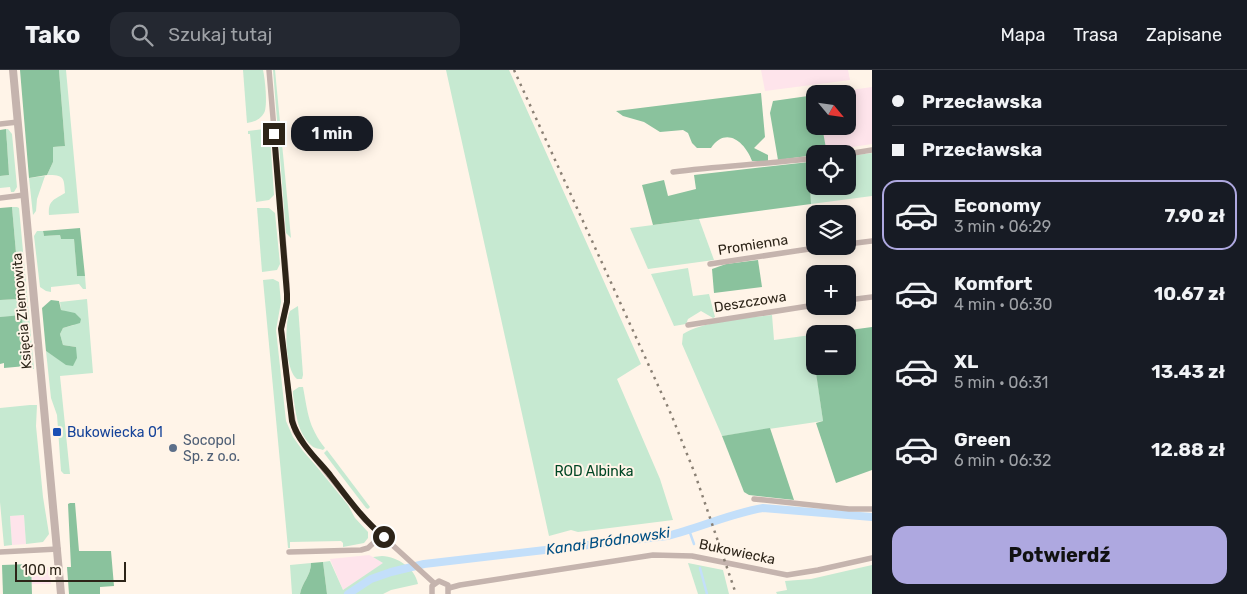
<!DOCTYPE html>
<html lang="pl">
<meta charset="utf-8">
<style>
:root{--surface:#171b24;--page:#242831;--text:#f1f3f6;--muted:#9ea1a6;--line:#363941;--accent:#aea8e0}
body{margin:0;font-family:Rubik,sans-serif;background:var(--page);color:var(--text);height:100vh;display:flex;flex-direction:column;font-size:19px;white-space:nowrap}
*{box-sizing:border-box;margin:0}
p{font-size:16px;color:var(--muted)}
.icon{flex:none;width:28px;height:28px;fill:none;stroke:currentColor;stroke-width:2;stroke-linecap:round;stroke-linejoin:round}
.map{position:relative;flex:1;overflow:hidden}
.sheet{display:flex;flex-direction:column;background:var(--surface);width:375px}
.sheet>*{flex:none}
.top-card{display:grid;align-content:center;height:110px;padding:0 20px;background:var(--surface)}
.needle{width:32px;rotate:119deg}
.controls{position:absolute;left:806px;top:15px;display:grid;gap:10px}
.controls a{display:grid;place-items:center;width:50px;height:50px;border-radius:10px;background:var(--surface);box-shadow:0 2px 12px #0003;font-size:25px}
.scale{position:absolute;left:15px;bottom:12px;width:111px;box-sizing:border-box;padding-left:5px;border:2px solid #2d2418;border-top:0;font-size:14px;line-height:18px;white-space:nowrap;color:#2d2418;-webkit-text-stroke:4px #fff4e8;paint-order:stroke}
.end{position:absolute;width:22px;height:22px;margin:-11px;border:6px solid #2d2418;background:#fff;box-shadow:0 0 0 2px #fff}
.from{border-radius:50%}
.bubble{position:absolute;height:35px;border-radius:15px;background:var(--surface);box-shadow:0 2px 12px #0003;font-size:16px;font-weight:700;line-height:35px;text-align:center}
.top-card b{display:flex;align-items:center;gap:18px;height:48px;font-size:19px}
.top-card b+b{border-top:1px solid var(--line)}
.top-card i{width:12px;height:12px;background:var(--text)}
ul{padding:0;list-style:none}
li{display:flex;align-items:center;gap:15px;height:70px;margin:0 10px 8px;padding:0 10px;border:2px solid transparent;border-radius:15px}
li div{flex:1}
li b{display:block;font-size:19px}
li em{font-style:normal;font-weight:700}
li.on{border-color:var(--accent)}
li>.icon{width:45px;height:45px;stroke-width:1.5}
.button{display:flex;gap:10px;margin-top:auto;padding:10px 20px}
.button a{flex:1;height:58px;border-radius:15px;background:var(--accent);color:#111;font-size:20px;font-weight:700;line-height:58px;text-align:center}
header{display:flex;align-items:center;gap:30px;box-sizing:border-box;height:70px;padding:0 25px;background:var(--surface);border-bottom:1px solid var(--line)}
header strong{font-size:24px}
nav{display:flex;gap:28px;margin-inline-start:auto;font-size:18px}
.search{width:350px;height:45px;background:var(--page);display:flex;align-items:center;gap:12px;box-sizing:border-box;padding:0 18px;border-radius:15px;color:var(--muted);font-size:19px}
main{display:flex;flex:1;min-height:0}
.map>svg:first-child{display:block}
</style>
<header>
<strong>Tako</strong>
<div class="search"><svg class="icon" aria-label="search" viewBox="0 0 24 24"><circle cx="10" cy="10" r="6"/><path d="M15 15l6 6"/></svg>Szukaj tutaj</div>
<nav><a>Mapa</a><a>Trasa</a><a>Zapisane</a></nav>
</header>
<main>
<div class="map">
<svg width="872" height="524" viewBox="0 0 872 524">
<rect width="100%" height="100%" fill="#fff4e8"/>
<g fill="#fee4eb">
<path d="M761,0H848L850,10L765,21Z"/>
<path d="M872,17V74L826,81L822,56H848V24H822Z"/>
<path d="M24,445L26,474L12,475L10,446Z"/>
<path d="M369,485L384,493L343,520L330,489Z"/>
<path d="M31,494H45V498L50,497L51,514H31Z"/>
</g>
<g fill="#c6e9d1">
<path d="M59,0H66L79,143L49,145C48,131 53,130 65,123C64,107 64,105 47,105L53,92V77L65,76Z"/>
<path d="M243,0H263C265,9 268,36 264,43C260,50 254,52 247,53Z"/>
<path d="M273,0H275L291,168L286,163Z"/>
<path d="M446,0H509L641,294L617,309L660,409L673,450L578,462L571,460L549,466Z"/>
<path d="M6,59H8L12,64L17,117L14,122H11L10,117L0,118V106L9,105Z"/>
<path d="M264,59L270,66L274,125L269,130L256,132L250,64H248V61Z"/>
<path d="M872,83V126L811,134L809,92L815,91V116H848V86Z"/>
<path d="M45,106L37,129L36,141L33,145L29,108Z"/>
<path d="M12,137H17L19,138L34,299H27L22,246L0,247V230L20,229Z"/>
<path d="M257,138H269L275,143L280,194L277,200L262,202Z"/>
<path d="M699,149L714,190L648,199L630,158Z"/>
<path d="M37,161H43L44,166L60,165L61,169L74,168L77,206H85L86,219H83L79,214L51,217V222L46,221L40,217L34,166Z"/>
<path d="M688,198L693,226L709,224L715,247L713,248L701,241L688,249L686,254L674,256L651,204Z"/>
<path d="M273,209L279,212L281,232L276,260L286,351L293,367L303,381L317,397L348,435L355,448L368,462V468L364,473L343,477V473L341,471L290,472V478H288L263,210Z"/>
<path d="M87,229L93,303L60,306L70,404H64L61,401L57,345L51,328L46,281L67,295L76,277L63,275L60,264L63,258L74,255L64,241L61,240L60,232Z"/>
<path d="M298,236L303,305L302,309H297C285,301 284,254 290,241Z"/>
<path d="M772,245L774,270L811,265L823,351L722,366L682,274L683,264C703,251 747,248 772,245Z"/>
<path d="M299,317H303C308,343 308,356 325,378L323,380C319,378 315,379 312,376C297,363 296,343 293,325V321Z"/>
<path d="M30,335H37L36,356L43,427L49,464L43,472L26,474L24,445L10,446L12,475L4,476L0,432V338Z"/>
<path d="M327,380L370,437L368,439L366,438L324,383Z"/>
<path d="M382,486C398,487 415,498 418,514L391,520L383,524H327L323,492L330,491L343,520L383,493L373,487Z"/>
<path d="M311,493C311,506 302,512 300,524H292L290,495Z"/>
<path d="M688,493L723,500L729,524H698Z"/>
<path d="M872,495V524H777L776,522L787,520L785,511L811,509Z"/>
</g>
<g fill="#8ac29d">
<path d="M20,0H59L65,76L53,77V92L47,105L29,108Z"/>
<path d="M761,23L765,67L754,78L768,85V91H752C745,72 726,56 711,78H697L692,73L688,63L683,60L660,62L644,52L623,46L616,41Z"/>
<path d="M815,25V56H822L827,84H815V85L778,90L770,43L773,31Z"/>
<path d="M6,59L9,105L0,106V60Z"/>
<path d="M809,92L811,134L653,155L642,115L664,110L668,126L696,119L694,105Z"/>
<path d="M12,137L20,229L0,230V138Z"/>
<path d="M80,158L85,206H77L74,169H61L60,165L44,166L43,161Z"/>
<path d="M758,190L762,217L714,223L712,199L726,194Z"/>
<path d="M51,230L59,231L61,240L75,243L81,249L80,253L63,258L60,264L63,275L76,277L77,288L73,296L66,295L46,281L42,238Z"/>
<path d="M22,245L26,296L4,298V293L0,294V247Z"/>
<path d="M872,257V400L836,413L816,353L823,351L815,296H848V264H821Z"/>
<path d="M770,358L794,430L749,425L744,422L722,366Z"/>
<path d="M70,433H75L79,481H111L114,516L100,517V524H69L67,497H71L68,434Z"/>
<path d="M323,492L327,524H300C302,512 311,506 311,493Z"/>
<path d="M31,494L32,524H3L2,495Z"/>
</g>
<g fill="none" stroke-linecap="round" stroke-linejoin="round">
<g stroke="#c3dffa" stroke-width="2.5">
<path d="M689,460L694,474"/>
<path d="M700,498L707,524"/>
</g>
<path stroke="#c3dffa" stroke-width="8" d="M348,524L371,509L391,502L424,494L667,466C700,458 731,443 763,438L872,447"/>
<g stroke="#c5b4ae" stroke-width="5.5">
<path d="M269,0L287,214V232L281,259L290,335L295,361L305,376L365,450L434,513"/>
<path d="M0,54L18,52"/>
<path d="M847,84L872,80"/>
<path d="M673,102C720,96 768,94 815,88"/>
<path d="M0,128L24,125"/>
<path d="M848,174L872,171"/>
<path d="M710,194L829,176"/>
<path d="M848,230L872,227"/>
<path d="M688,255L815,235"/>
<path d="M754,429L849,439H872"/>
<path d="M0,482L58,479"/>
<path d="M289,482L361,480L368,478L382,465"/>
<path d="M449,518L460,515L653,485L692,486L787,505L818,500L872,488"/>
<path d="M432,524V516L439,511L448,515V524"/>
</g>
<path stroke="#c5b4ae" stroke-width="8" d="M13,0L61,524"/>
<path stroke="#8b8175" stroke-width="2.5" stroke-dasharray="2.5 5" stroke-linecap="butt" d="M514,0L671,344L695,404L736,524"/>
</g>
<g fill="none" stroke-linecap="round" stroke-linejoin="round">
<path stroke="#2d2418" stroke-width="6" d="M274,64L287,224V232L281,259L292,351C299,373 316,388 330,405C347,427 363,450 384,467"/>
</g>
<rect fill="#1a4fb4" stroke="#fff4e8" stroke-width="2" x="52" y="357" width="10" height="10" rx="2.5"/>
<circle fill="#5c6f8a" stroke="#fff4e8" stroke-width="2" cx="173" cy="378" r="5"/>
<g text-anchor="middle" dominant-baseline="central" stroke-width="4" stroke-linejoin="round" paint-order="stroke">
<g font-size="14" fill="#2d2418" stroke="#fff4e8">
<text transform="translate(753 175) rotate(-9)">Promienna</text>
<text transform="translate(750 232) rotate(-9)">Deszczowa</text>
<text transform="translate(22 241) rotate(-95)">Księcia Ziemowita</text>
<text transform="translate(737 482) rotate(12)">Bukowiecka</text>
</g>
<g font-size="14" fill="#164399" stroke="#fff4e8" text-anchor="start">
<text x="67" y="362">Bukowiecka 01</text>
</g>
<g font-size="14" fill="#4e5e75" stroke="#fff4e8" text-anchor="start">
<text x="183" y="370">Socopol<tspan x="183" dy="16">Sp. z o.o.</tspan></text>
</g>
<g font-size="14" fill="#004624" stroke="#fff4e8">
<text x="594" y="401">ROD Albinka</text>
</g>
<g font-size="15" font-style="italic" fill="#004f83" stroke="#fff4e8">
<text transform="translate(608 471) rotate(-8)">Kanał Bródnowski</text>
</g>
</g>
</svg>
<div class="controls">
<a><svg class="needle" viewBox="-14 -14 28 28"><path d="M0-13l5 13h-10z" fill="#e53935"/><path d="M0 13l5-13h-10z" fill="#9ea1a6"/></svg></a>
<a><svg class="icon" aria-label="locate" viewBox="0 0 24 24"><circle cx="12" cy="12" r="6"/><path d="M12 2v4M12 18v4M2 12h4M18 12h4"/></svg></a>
<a><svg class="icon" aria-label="layers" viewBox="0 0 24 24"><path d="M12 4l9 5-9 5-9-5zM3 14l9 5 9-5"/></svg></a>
<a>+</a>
<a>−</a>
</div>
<div class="scale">100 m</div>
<i class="end from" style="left:384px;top:467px"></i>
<i class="end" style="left:274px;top:64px"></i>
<div class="bubble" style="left:291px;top:46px;width:82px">1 min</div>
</div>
<section class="sheet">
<div class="top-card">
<b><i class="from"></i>Przecławska</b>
<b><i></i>Przecławska</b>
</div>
<ul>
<li class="on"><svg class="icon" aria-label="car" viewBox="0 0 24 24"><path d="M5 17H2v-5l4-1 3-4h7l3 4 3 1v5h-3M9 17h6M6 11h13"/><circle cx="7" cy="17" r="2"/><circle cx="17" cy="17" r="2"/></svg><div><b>Economy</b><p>3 min · 06:29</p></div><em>7.90 zł</em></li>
<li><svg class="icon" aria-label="car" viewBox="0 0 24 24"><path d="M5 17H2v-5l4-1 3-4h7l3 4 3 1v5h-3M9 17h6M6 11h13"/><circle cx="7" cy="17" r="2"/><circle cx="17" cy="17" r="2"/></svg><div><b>Komfort</b><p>4 min · 06:30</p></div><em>10.67 zł</em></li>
<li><svg class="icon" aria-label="car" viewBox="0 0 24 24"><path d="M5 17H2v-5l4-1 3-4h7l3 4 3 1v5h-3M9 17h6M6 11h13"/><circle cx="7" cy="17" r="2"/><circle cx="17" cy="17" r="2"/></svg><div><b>XL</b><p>5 min · 06:31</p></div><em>13.43 zł</em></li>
<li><svg class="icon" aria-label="car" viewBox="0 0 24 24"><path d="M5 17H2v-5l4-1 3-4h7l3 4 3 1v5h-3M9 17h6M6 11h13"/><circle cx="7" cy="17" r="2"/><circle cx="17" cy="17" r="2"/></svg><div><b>Green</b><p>6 min · 06:32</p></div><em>12.88 zł</em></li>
</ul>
<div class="button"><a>Potwierdź</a></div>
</section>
</main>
